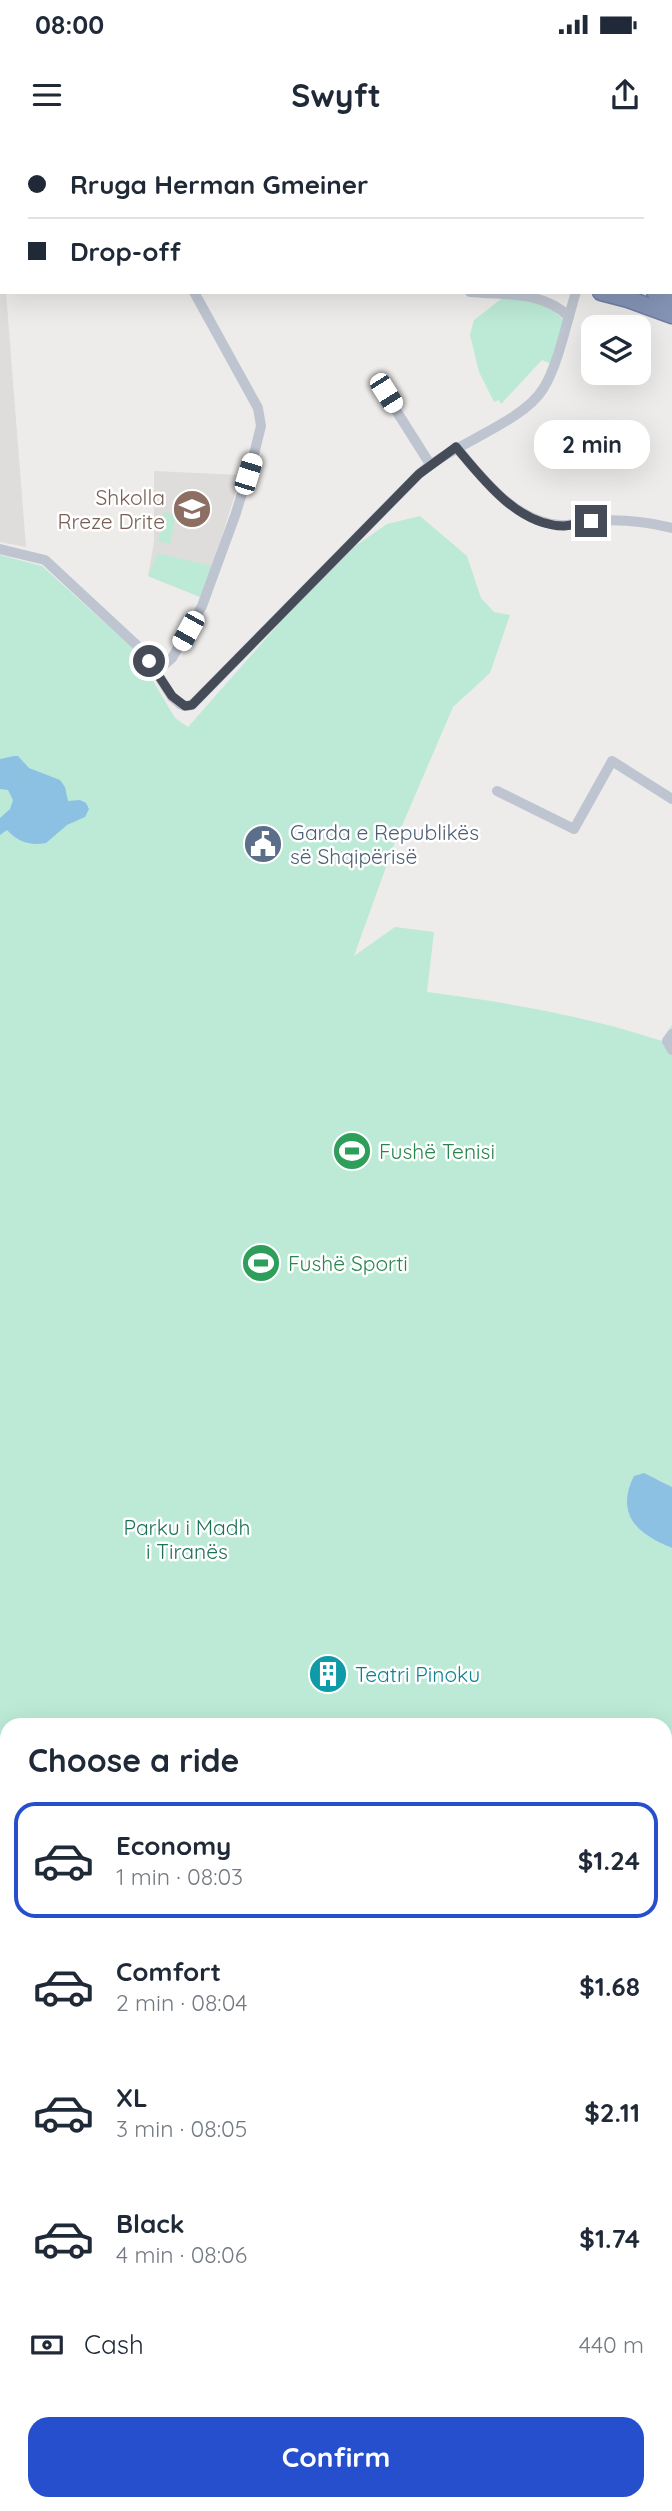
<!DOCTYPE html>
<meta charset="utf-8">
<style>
:root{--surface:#fff;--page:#f2f2f3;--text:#1f2937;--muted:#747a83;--line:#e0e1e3;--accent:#264fcd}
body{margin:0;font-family:Quicksand,sans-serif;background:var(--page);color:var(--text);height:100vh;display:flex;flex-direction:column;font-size:26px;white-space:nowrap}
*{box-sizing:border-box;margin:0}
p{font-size:23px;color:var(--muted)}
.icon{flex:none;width:38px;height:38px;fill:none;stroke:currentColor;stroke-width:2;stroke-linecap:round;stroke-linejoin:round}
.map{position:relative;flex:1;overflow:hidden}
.drawer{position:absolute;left:0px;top:1578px;width:672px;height:793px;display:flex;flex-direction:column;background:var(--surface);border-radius:21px 21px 0 0;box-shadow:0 7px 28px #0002}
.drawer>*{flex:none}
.hud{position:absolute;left:0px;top:0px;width:672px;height:154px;box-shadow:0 7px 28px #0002;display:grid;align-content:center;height:154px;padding:0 28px;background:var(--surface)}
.tools{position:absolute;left:581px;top:175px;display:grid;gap:14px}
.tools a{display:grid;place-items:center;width:70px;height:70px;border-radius:14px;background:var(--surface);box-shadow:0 7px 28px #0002;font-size:35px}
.end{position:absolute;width:32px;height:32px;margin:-16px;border:9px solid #454b57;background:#fff;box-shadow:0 0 0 4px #fff}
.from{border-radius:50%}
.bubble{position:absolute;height:49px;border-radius:21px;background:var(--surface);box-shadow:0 7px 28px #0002;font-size:23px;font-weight:700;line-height:49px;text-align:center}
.car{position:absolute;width:21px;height:42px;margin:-21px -10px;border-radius:9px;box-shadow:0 0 5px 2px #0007;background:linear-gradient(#fff 24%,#345 0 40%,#fff 0 76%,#345 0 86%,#fff 0)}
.hud b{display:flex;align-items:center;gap:24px;height:66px;font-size:26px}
.hud b+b{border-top:2px solid var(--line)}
.hud i{width:18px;height:18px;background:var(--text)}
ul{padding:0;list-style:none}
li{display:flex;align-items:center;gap:21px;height:116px;margin:0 14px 10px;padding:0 14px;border:4px solid transparent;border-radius:21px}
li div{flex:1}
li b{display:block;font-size:26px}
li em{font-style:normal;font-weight:700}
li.current{border-color:var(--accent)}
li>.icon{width:63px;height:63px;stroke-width:1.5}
h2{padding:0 28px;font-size:32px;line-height:84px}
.pay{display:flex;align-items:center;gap:18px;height:77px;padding:0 28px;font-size:26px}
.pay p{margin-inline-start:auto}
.primary-button{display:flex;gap:14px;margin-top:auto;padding:14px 28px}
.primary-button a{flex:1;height:80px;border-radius:21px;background:var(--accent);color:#fff;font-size:28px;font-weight:700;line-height:80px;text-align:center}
.status{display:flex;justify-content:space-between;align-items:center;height:49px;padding:0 35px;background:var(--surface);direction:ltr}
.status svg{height:19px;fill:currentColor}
header{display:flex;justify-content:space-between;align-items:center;height:91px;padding:0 28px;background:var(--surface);font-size:32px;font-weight:700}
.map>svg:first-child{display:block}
</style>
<div class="status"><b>08:00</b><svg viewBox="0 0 49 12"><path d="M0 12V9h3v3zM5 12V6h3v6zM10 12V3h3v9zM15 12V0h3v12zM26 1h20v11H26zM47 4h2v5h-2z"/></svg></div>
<header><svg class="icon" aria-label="menu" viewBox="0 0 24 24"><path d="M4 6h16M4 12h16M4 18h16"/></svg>Swyft<svg class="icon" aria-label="share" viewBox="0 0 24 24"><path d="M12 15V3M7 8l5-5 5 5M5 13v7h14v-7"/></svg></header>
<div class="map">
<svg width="672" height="2371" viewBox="0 0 672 2371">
<rect width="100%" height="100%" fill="#eeeceb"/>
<g fill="#dfdddc">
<path d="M0,148L2,152H6L26,407L0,402Z"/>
<path d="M154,331L241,335L216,415L200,457L148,436L154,402Z"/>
<path d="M511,2364H665L672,2371H509Z"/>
</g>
<g fill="#bcead6">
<path d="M507,157L547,165L564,180C560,195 553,209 551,224L542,220L501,264L499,260L494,262L479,232L470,195L474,180L501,159Z"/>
<path d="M164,372L176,375L170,404L158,401Z"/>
<path d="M420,376L467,416L481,458L494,472L510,475L490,533L453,567L395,702L354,816L395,787L434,792L427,852C506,862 586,876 662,901L672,885V1347L657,1339L660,1403L672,1408V2371H662L647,2364H665V1586H7V2352L0,2349V415L42,426L135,510L175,578L188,587L335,420L387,384Z"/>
<path d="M158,413L212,426L200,457L148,436Z"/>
</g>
<g fill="#8cc1e4">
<path d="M14,616H18L29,628L60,640L65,647L68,661L80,660L86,663L89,669L85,677L67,685L46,703C30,706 18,702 7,690L0,695V678L10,669L13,660L8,650L0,649V619Z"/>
<path d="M644,1333L672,1347V1408C637,1394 615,1374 634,1336Z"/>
</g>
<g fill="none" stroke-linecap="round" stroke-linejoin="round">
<g stroke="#7280a3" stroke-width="19">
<g id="highway">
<path d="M55,0L57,2"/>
<path d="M71,0L72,2"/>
<path d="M92,0L94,2"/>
<path d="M105,0L107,2"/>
<path d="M601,152L628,159L672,175"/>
<path d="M655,152L672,159"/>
</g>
</g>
<g stroke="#bfc5d0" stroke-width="10">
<path d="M124,0L126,2"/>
<path d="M564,2V0"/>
<path d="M607,2V0"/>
<path d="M0,58H2"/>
<path d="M470,152C504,155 544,151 569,177"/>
<path d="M385,253L430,324"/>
<path d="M456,307C483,339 515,382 560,385C571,386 582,382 592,381C620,379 645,381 672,388"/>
<path d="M0,409L45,420L143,511L172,557L180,564L185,566L192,565L419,334C452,304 522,283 543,249C558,226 567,180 576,152"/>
<path d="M156,532L172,518L202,466L236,373L254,314L261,286L258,268L194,152"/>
<path d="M497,651L574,689L612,621L672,659"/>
<path d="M672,894L667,901L672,910"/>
<path d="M0,2349L7,2352"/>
<path d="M62,2364L106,2366L125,2371"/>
</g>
<use href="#highway" stroke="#8695b7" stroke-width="16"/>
</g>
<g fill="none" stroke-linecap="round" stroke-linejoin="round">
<path stroke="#454b57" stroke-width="9" d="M149,521L172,556L185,566L192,565L419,334L456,307C482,338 518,386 564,386C572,385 582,383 591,381"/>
</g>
<defs>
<g id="school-disc" transform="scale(2.0125)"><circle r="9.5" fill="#8d6e63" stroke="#fff"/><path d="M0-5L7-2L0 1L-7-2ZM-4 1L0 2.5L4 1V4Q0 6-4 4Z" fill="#fff"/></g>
<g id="civic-disc" transform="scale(2.0125)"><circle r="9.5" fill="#5c6f8a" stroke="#fff"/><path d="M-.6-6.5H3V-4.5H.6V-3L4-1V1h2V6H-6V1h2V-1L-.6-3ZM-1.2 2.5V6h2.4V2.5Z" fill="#fff"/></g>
<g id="stadium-disc" transform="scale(2.0125)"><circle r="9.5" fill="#2e9e5b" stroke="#fff"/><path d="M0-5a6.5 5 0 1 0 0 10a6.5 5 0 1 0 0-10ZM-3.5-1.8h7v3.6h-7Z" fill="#fff"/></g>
<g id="building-disc" transform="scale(2.0125)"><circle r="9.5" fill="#0f9aa8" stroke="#fff"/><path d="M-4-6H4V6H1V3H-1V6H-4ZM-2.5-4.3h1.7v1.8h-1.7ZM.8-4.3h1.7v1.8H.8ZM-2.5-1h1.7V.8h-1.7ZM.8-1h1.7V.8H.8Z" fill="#fff"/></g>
</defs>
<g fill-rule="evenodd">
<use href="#school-disc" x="192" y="369"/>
<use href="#civic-disc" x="263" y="704"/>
<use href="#stadium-disc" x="352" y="1011"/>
<use href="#stadium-disc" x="261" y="1123"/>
<use href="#building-disc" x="328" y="1534"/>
</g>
<g text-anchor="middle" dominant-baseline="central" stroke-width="5" stroke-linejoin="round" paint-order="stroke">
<g font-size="21" fill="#785e54" stroke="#fff" text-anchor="end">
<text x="165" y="357">Shkolla<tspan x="165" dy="24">Rreze Drite</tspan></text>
</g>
<g font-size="21" fill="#4e5e75" stroke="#fff" text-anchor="start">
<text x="290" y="692">Garda e Republikës<tspan x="290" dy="24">së Shqipërisë</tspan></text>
</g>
<g font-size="21" fill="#27864d" stroke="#fff" text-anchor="start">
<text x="379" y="1011">Fushë Tenisi</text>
<text x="288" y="1123">Fushë Sporti</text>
</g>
<g font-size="21" fill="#1d7157" stroke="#fff">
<text x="187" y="1387">Parku i Madh<tspan x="187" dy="24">i Tiranës</tspan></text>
</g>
<g font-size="21" fill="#0d838f" stroke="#fff" text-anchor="start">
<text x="355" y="1534">Teatri Pinoku</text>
</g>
</g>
</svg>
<div class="tools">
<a><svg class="icon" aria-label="layers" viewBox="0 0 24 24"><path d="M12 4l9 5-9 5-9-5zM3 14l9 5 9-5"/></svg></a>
</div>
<i class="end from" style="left:149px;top:521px"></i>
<i class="end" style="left:591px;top:381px"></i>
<div class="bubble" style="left:534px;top:280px;width:116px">2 min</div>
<i class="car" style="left:386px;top:253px;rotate:148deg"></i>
<i class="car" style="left:248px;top:334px;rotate:17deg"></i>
<i class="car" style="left:188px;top:491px;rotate:209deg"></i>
<div class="hud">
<b><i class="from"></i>Rruga Herman Gmeiner</b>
<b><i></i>Drop-off</b>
</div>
<section class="drawer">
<h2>Choose a ride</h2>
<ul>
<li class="current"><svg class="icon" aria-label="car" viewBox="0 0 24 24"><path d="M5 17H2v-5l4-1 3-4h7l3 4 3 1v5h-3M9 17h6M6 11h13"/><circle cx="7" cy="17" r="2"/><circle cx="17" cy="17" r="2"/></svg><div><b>Economy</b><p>1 min · 08:03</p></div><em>$1.24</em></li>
<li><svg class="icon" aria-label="car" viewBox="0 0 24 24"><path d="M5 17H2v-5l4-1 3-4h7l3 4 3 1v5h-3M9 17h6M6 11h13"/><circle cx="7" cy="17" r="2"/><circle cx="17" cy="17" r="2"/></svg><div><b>Comfort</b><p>2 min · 08:04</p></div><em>$1.68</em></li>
<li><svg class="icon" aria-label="car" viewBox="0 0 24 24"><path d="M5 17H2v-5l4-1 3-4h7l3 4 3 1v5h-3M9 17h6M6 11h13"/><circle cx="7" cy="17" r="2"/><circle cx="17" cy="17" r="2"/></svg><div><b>XL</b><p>3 min · 08:05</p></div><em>$2.11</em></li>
<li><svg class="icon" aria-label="car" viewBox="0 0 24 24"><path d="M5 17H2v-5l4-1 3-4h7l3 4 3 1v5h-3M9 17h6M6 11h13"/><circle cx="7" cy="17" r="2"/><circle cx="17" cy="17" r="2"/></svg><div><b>Black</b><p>4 min · 08:06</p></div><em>$1.74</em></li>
</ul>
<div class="pay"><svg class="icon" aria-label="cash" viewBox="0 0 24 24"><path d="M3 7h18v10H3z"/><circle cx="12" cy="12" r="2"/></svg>Cash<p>440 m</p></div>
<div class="primary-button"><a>Confirm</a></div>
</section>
</div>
